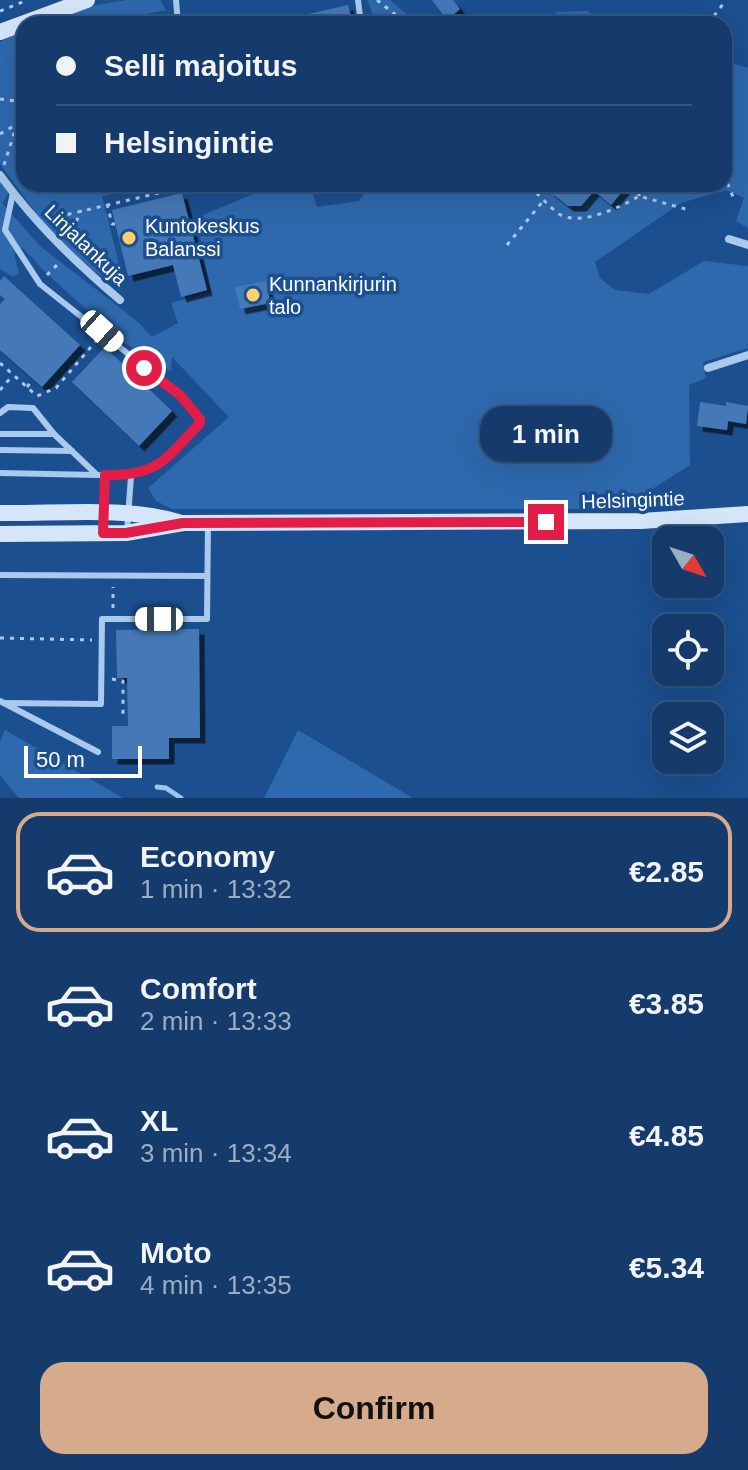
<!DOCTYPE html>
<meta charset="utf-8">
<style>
:root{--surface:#143b6b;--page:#214673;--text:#f1f3f6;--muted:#9dadc1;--line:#33557e;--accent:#d6ab8b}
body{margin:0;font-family:Helvetica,sans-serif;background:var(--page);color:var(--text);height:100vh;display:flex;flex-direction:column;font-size:30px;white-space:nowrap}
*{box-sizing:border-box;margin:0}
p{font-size:26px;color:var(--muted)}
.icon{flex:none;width:44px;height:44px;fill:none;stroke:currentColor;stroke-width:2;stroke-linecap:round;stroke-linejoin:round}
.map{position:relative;height:798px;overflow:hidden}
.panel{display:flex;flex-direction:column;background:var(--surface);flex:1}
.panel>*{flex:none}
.banner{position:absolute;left:16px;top:16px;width:716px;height:176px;border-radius:24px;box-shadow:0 8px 32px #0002,0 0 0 2px var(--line);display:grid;align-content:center;height:176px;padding:0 40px;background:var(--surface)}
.needle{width:52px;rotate:129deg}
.fabs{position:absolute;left:652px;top:526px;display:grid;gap:16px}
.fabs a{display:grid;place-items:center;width:72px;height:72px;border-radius:16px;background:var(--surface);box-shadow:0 8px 32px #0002,0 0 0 2px var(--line);font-size:40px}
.scale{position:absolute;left:24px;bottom:20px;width:118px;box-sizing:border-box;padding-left:8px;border:4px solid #fff;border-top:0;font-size:22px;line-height:28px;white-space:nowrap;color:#fff;-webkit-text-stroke:6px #1b4f8f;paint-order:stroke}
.end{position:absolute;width:36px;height:36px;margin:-18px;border:10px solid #e11d48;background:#fff;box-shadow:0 0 0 4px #fff}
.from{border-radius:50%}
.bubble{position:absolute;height:56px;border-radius:24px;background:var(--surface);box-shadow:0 8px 32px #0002,0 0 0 2px var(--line);font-size:26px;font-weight:800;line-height:56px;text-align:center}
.car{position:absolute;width:24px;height:48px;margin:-24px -12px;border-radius:10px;box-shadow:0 0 6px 2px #0007;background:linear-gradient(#fff 24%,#345 0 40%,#fff 0 76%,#345 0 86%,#fff 0)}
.banner b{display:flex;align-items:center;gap:28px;height:76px;font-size:30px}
.banner b+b{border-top:2px solid var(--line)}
.banner i{width:20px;height:20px;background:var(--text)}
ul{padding:14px 0 0;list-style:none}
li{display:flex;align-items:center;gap:24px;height:120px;margin:0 16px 12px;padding:0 24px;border:4px solid transparent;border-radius:24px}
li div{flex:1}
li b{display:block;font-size:30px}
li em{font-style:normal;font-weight:800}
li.on{border-color:var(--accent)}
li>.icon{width:72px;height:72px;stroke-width:1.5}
.button{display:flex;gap:16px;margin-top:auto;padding:16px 40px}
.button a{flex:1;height:92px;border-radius:24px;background:var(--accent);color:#111;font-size:32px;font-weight:800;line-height:92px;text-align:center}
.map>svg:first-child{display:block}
</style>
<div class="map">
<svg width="748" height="798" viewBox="0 0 748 798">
<defs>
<filter id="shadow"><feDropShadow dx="5.5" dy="5.5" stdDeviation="0" flood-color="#0009"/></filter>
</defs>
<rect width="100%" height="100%" fill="#1b4f8f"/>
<g fill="#2e69ad">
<path d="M126,0H160L166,10L97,24H40L84,7Z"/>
<path d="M367,0H390L418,24H377Z"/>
<path d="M587,11L611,24H548L556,12Z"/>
<path d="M24,30V184H168L102,196L123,280L120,287L85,266L50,232L0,164V42Z"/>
<path d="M724,61L748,68V228L736,221L744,198L726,190L681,203L595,262L600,278L615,290L649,294L704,261L748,266V348L703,362L706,378L689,385L690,465L621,509H172L156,501L148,488L229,417L172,357L171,371L120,340L45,272L23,248L14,254L19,273L13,277L0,269V182L9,193L2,203L40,246L137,321L152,337L178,323L171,303L211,292L196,218L277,184H310L317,207L359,201L371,184H724Z"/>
<path d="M5,730L123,798H19L0,775V741Z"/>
<path d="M298,730L413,798H264Z"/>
</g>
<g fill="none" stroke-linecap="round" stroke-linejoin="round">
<path stroke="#9cc4f0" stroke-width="5" d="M157,787L166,788L181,798"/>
</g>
<g fill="#4478b7" filter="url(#shadow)">
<path d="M432,0H453L460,9L447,20Z"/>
<path d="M348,5L353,24H269V23Z"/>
<path d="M550,184H619L625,188L611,205L594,191L581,206H568L549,191Z"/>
<path d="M182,193L207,290L181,297L173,265L128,276L112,210Z"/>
<path d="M4,276L80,345L42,387L0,350V304L5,299L0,295V281Z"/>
<path d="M266,281L270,303L240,309L235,287Z"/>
<path d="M105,347L172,411L139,446L72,382Z"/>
<path d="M700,402L726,406V402L748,406L746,424L728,421L727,430L697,426Z"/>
<path d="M199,629L200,738H169V759H112V726H128L127,678H117L116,630Z"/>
</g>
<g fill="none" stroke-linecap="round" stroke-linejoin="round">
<g stroke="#a9c9ee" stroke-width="3" stroke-dasharray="4 6" stroke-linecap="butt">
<path d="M377,0L407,24"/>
<path d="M0,11L28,0"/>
<path d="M708,24L726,0"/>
<path d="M0,99L24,102"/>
<path d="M0,134L17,124"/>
<path d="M4,165L17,124L24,118"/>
<path d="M724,174L733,197"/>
<path d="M534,184L535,192C543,199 551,208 559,214C580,227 621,207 639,196L689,210"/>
<path d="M639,184V196"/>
<path d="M107,204L112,224H115"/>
<path d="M48,219L197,184"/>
<path d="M69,240L81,210"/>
<path d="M507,245L544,200"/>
<path d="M47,275L61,261"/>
<path d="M0,363L37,396L56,388L96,341"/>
<path d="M27,387L33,379"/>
<path d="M0,390L13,375"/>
<path d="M113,608V587"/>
<path d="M0,638L92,640"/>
<path d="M112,679L123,681V717"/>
</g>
<g stroke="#a9c9ee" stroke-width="6">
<path d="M176,0L178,24"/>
<path d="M358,0L361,24"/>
<path d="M0,413L8,407L33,408L54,434"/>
<path d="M0,434H54L97,475C155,478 162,462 200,423V419L180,395L40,284L5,230L13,193"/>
<path d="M0,450L72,451"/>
<path d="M0,473L97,475"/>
<path d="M103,531L105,475"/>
<path d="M127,532L131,476"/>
<path d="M0,575L207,576"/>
<path d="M0,701L98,752"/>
<path d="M4,703L101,704L102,619H207L208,523"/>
</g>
<g stroke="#a9c9ee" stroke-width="8">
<path d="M0,175C36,224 74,261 120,300"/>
<path d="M729,239L748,245"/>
<path d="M708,368L748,355"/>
</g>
<g stroke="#d6e6fa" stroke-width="16">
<path d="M0,32L87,0"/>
<path d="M0,513C55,514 126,506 178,522"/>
<path d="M0,534L126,533L183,523L641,521L748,514"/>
</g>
</g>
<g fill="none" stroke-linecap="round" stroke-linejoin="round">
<path stroke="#e11d48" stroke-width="10" d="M144,368L180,395L200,419V423C166,459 158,476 105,475L103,533H126L183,523L546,522"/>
</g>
<g fill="#ffd166" stroke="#1b4f8f" stroke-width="3">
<circle cx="129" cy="238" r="8"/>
<circle cx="253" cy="295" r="8"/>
</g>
<g text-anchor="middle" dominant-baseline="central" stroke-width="7" stroke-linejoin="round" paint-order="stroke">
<g font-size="20" fill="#fff" stroke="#1b4f8f" text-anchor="start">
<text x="145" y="226">Kuntokeskus<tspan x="145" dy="23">Balanssi</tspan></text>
<text x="269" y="284">Kunnankirjurin<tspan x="269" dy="23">talo</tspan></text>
</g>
<g font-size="20" fill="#fff" stroke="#1b4f8f">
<text transform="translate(86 245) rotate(44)">Linjalankuja</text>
<text transform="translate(633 500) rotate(-2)">Helsingintie</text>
</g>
</g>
</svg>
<div class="fabs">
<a><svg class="needle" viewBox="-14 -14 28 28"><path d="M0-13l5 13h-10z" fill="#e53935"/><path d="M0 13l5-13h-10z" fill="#9dadc1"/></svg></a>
<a><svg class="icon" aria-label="locate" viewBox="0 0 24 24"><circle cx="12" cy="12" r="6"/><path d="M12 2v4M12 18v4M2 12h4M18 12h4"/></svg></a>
<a><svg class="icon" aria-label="layers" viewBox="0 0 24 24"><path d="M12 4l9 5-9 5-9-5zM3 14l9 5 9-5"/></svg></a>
</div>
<div class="scale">50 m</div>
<i class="end from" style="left:144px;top:368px"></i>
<i class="end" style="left:546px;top:522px"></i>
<div class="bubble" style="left:480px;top:406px;width:132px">1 min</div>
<i class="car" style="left:102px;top:331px;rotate:132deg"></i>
<i class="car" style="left:159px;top:619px;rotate:270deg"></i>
<div class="banner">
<b><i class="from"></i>Selli majoitus</b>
<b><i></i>Helsingintie</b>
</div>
</div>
<section class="panel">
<ul>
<li class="on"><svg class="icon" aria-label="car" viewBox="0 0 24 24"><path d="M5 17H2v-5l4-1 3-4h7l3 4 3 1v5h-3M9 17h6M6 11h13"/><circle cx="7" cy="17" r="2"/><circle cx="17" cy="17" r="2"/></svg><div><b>Economy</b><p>1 min · 13:32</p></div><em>€2.85</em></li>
<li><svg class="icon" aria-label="car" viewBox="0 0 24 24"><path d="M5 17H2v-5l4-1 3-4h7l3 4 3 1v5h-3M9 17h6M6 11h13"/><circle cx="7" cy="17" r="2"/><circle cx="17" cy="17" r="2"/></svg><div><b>Comfort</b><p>2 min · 13:33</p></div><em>€3.85</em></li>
<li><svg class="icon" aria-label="car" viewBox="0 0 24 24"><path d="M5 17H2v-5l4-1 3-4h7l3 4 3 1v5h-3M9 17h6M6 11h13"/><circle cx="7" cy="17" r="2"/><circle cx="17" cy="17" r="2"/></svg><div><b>XL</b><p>3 min · 13:34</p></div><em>€4.85</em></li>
<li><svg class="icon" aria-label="car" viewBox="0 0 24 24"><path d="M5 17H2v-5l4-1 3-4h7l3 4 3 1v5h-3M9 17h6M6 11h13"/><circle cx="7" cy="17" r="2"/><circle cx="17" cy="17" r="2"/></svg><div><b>Moto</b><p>4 min · 13:35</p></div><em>€5.34</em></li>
</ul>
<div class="button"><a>Confirm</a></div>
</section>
